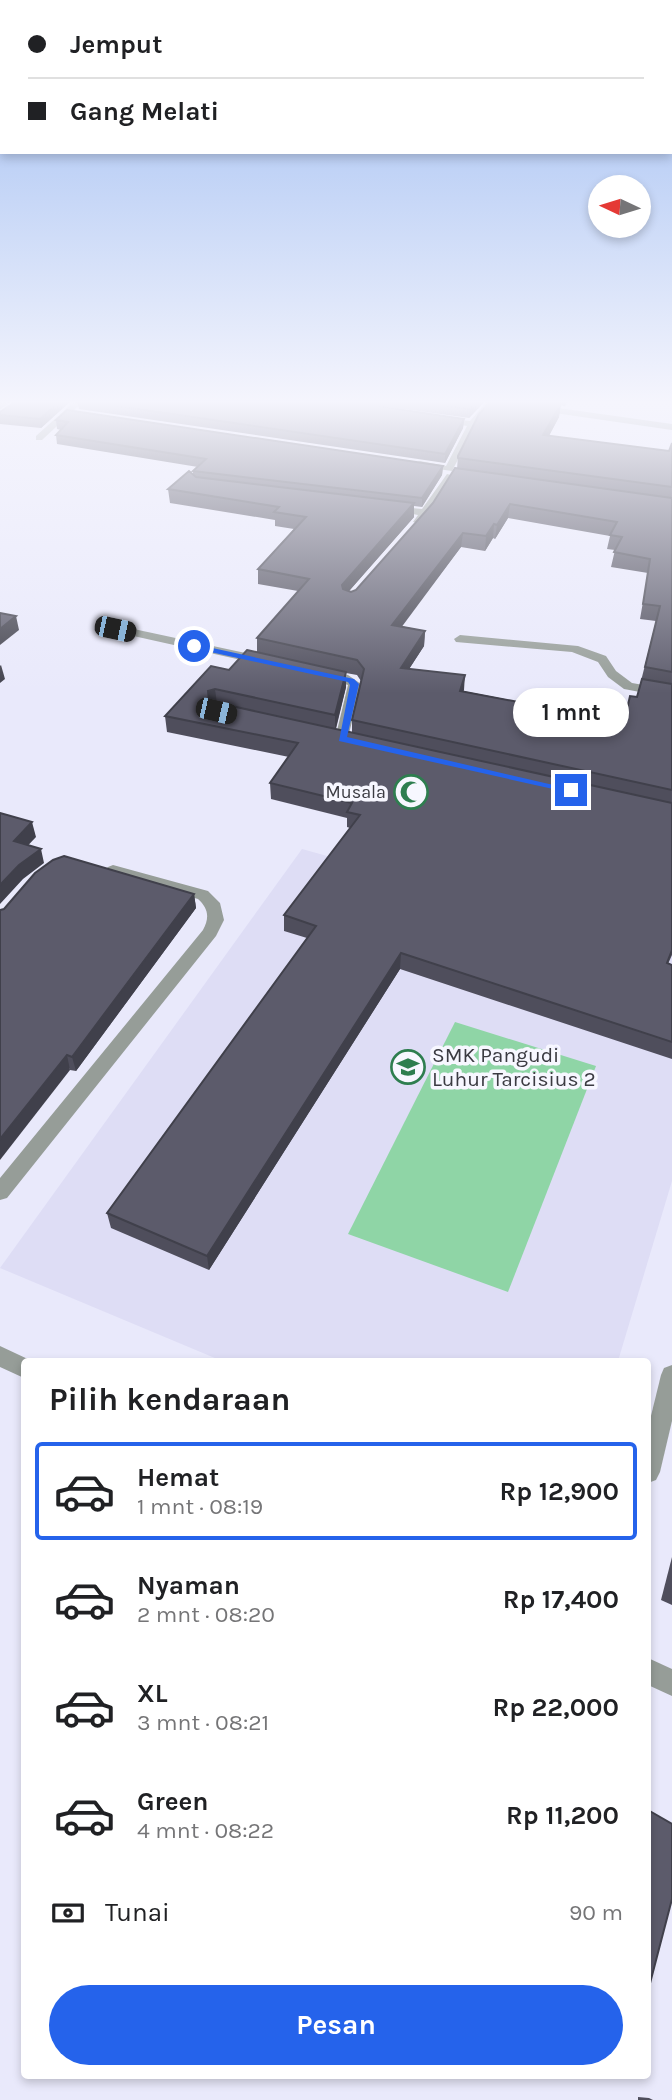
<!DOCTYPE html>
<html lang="id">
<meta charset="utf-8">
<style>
:root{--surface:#fff;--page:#f6f6f6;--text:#202124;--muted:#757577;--line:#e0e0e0;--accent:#2563eb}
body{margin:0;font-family:Karla,sans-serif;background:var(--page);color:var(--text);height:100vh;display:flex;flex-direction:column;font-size:26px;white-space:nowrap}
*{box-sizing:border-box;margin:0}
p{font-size:23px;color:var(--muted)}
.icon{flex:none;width:38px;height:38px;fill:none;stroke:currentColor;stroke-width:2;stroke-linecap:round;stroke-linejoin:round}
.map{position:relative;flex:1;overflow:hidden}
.panel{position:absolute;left:21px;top:1358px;width:630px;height:721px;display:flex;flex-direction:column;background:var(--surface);border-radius:7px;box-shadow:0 4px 10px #0003}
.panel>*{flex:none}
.banner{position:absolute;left:0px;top:0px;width:672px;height:154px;box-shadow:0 4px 10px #0003;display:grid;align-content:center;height:154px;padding:0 28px;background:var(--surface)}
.needle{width:46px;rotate:274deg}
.controls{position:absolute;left:588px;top:175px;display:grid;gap:14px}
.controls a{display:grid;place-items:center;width:63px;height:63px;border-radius:50%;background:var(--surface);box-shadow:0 4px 10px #0003;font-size:35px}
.end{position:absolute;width:32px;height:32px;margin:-16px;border:9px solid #2563eb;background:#fff;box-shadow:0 0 0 4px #fff}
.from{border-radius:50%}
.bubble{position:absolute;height:49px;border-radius:24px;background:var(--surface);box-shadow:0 4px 10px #0003;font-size:23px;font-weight:700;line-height:49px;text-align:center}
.car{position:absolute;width:21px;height:42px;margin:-21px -10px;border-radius:9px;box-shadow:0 0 5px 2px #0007;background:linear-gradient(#222 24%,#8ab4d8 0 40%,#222 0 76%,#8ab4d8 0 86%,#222 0)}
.banner b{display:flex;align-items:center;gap:24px;height:66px;font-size:26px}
.banner b+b{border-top:2px solid var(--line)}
.banner i{width:18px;height:18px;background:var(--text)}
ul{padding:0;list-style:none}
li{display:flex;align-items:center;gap:21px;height:98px;margin:0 14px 10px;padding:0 14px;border:4px solid transparent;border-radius:7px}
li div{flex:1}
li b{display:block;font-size:26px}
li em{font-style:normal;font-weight:700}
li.selected{border-color:var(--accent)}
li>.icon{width:63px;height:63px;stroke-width:1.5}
h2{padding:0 28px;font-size:32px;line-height:84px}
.pay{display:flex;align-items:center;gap:18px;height:77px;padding:0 28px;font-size:26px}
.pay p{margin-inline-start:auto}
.cta{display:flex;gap:14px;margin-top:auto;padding:14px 28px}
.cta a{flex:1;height:80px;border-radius:42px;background:var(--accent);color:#fff;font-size:28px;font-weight:700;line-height:80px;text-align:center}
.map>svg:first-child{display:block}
</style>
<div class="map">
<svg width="672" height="2100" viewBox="0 0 672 2100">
<rect width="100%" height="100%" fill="#e9e9fb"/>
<path fill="#deddf5" d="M302,849L672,952V1181L618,1361H222L0,1268Z"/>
<path fill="#8fd5a6" d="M455,1022L596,1066L508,1292L348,1234Z"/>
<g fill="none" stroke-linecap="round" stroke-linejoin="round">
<g fill="#969d98" fill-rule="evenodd">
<path d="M4,399H13L0,410V402Z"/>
<path d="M77,399H86L42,440H36V436Z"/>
<path d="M489,399H498L476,425L452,471L417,466V462L420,461L446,466L467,426L438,421V417L470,421Z"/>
<path d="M537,405L672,424V430L534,410V406Z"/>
<path d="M447,474L455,476L422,524L413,522L418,515L386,509L391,506L422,509Z"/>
<path d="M115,625L264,657L270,661L264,665L111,631V627Z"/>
<path d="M460,635L578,646L606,656L616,671L632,683L672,690V698L624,689L608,677L598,662L572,652L456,642L454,639Z"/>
<path d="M322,669L348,675L361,684L347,742H337L335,739L348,685L318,676L316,673Z"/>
<path d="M113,865L208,891L220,903L224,920L216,936L7,1198L0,1200V1178L203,930C210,917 208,908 198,899L108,873L105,870L108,867Z"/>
<path d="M0,1346L32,1361L24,1362V1378L0,1367Z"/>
<path d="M672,1365V1421L660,1472L656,1480L648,1483V1428L661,1375L664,1368Z"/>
<path d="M648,1658L672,1669V1696L648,1685Z"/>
</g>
</g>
<g fill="#4f4e5c" fill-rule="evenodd">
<path d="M20,399H73L41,428L0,424V412Z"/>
<path d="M332,399H487L469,418Z"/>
<path d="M493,399H569L565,406L560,405L559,417L549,436L669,451L672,443V955L668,964L672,965V1059L400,969L209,1270L111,1228L107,1213L307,938L284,931V915L350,828L347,827V818L271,799L270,783L289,757L167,732L165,716L229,670L257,652V638L298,591L258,584V569L294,529L275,526V520L170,503L168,489L193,475V471L198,467L57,444L56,435L61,430L57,429L56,420L443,466L442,475L422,507L414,506V517L349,591L351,592L356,590L433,503L457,469L458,456ZM508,518L610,536L607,549L615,550L611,567L648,573L640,619L656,621L637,697L624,722L463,691L409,669L424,646L425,631L401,626L461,547L485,551L493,538L495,539ZM346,673L357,675L361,681L352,720V733L336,729L346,687Z"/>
<path d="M77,400L464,419L463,428L445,463L79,409Z"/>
<path d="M194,894L196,908L76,1071L70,1070L0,910Z"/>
<path d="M672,1557V1605L661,1600Z"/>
<path d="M638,2097L649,2098L653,2100H638Z"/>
</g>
<g fill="#40404b">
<path d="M62,399H73L41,428L40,419Z"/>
<path d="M479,399H487L469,418L470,409Z"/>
<path d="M561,404L559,417L542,448L543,435Z"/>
<path d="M464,419L463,428L445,463V454Z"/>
<path d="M443,466L442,475L422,507V498Z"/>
<path d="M414,503V517L342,599V585Z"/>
<path d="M510,504L508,518L495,539L497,525Z"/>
<path d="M494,524L493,538L485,551L486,536Z"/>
<path d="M463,533L461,547L392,640V625Z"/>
<path d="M16,616L19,630L0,645V629Z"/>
<path d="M425,631L424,646L400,683L401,668Z"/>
<path d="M1,665L5,679L0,683V666Z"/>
<path d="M346,672V687L335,731V715Z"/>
<path d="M465,675L464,690L459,706L460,691Z"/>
<path d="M215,689L217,704L209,706L208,691Z"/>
<path d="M32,822L36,837L18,856L14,841Z"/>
<path d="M41,849L44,863L23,879L0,904V885L19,865Z"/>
<path d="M194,894L196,908L76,1071L72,1057Z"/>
<path d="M401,953L400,969L209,1270L207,1256Z"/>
<path d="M67,1055L70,1070L0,1160V1139Z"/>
</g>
<g fill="#5c5b6b" stroke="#40404b" stroke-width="2">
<path d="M20,399H62L40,419L0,415V412Z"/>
<path d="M79,399H331L464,419L445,454L77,400Z"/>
<path d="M395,399H479L470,409Z"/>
<path d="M493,399H524L561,404L543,435L669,451L672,443V487L458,458V456L479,414Z"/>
<path d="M67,410L443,466L422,498L193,471L206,459L56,435L68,422L56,420Z"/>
<path d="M455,468L672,498V672L645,667L660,606L643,604L650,559L614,552L622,537L610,535L617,522L510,504L497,525L494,524L486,536L463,533L392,625L425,631L401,668L465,675L460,691L624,722L630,696L637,697L642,679L672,684V790L352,720L364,669L357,660L257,638L309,579L258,569L306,517L274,512L279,507L168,489L189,471L196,477L414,503L342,585L343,589L351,592L356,590L433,503Z"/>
<path d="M0,613L16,616L0,629Z"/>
<path d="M247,650L346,672L335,715L215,689L208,691L209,701L672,803V950L667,963L672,965V1042L401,953L207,1256L107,1213L316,926L284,915L360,815L347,812L352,803L270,783L298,743L165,716L211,666L229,670Z"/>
<path d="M0,813L32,822L14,841L41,849L19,865L0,885Z"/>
<path d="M64,856L194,894L72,1057L67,1055L0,1139V910L4,909L35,873L53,860Z"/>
<path d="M648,1810L672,1824V1899L648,1991Z"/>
</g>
<linearGradient id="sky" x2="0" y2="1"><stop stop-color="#9abaf1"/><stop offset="0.58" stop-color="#f5f5fd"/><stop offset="1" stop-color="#f5f5fd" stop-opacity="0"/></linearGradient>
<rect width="672" height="693" fill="url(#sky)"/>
<path fill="#2563eb" d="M194,644L354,679L359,684L347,737L575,790L571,793L339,741L350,685L348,682L192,648Z"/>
<defs>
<g id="mosque-ring" transform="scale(1.75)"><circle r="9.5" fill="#f7f7ff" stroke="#2e7e4f" stroke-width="1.5"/><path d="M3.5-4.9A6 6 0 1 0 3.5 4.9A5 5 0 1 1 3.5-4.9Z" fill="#2e7e4f"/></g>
<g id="school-ring" transform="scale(1.75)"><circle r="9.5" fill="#f7f7ff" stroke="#2e7e4f" stroke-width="1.5"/><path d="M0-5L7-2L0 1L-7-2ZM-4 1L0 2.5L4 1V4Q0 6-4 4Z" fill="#2e7e4f"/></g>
</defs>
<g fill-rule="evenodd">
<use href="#mosque-ring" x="411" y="792"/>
<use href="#school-ring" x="408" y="1067"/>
</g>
<g text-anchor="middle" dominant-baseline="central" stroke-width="7" stroke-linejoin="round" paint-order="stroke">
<g font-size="18" fill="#3b3b42" stroke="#f7f7ff" text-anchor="end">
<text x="386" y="792">Musala</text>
</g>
<g font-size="21" fill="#3b3b42" stroke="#f7f7ff" text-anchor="start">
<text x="432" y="1055">SMK Pangudi<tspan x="432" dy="24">Luhur Tarcisius 2</tspan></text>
</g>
</g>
</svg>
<div class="controls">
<a><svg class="needle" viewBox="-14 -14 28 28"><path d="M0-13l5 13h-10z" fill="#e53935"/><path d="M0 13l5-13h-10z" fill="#757577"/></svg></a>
</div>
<i class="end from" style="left:194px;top:646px"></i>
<i class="end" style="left:571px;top:790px"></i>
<div class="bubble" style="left:513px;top:688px;width:116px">1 mnt</div>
<i class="car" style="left:115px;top:629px;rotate:102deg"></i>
<i class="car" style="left:216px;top:711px;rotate:103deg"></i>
<div class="banner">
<b><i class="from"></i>Jemput</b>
<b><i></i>Gang Melati</b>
</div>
<section class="panel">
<h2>Pilih kendaraan</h2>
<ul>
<li class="selected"><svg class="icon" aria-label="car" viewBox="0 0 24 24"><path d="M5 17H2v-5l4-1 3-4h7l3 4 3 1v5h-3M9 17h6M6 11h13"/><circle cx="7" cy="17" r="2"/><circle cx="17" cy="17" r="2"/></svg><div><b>Hemat</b><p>1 mnt · 08:19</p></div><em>Rp 12,900</em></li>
<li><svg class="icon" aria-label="car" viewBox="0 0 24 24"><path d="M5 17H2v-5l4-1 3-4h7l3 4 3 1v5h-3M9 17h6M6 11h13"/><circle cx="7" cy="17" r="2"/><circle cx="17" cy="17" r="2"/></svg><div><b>Nyaman</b><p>2 mnt · 08:20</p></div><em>Rp 17,400</em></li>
<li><svg class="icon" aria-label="car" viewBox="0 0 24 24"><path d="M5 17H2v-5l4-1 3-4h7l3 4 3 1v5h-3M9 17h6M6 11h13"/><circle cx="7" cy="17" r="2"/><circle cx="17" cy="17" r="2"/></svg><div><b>XL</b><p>3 mnt · 08:21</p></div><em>Rp 22,000</em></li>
<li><svg class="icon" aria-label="car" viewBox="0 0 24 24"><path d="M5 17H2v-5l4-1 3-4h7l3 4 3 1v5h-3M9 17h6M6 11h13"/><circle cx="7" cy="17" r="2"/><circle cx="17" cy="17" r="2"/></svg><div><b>Green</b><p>4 mnt · 08:22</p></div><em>Rp 11,200</em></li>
</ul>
<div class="pay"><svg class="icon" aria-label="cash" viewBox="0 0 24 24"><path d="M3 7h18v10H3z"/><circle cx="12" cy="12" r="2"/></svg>Tunai<p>90 m</p></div>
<div class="cta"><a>Pesan</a></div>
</section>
</div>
